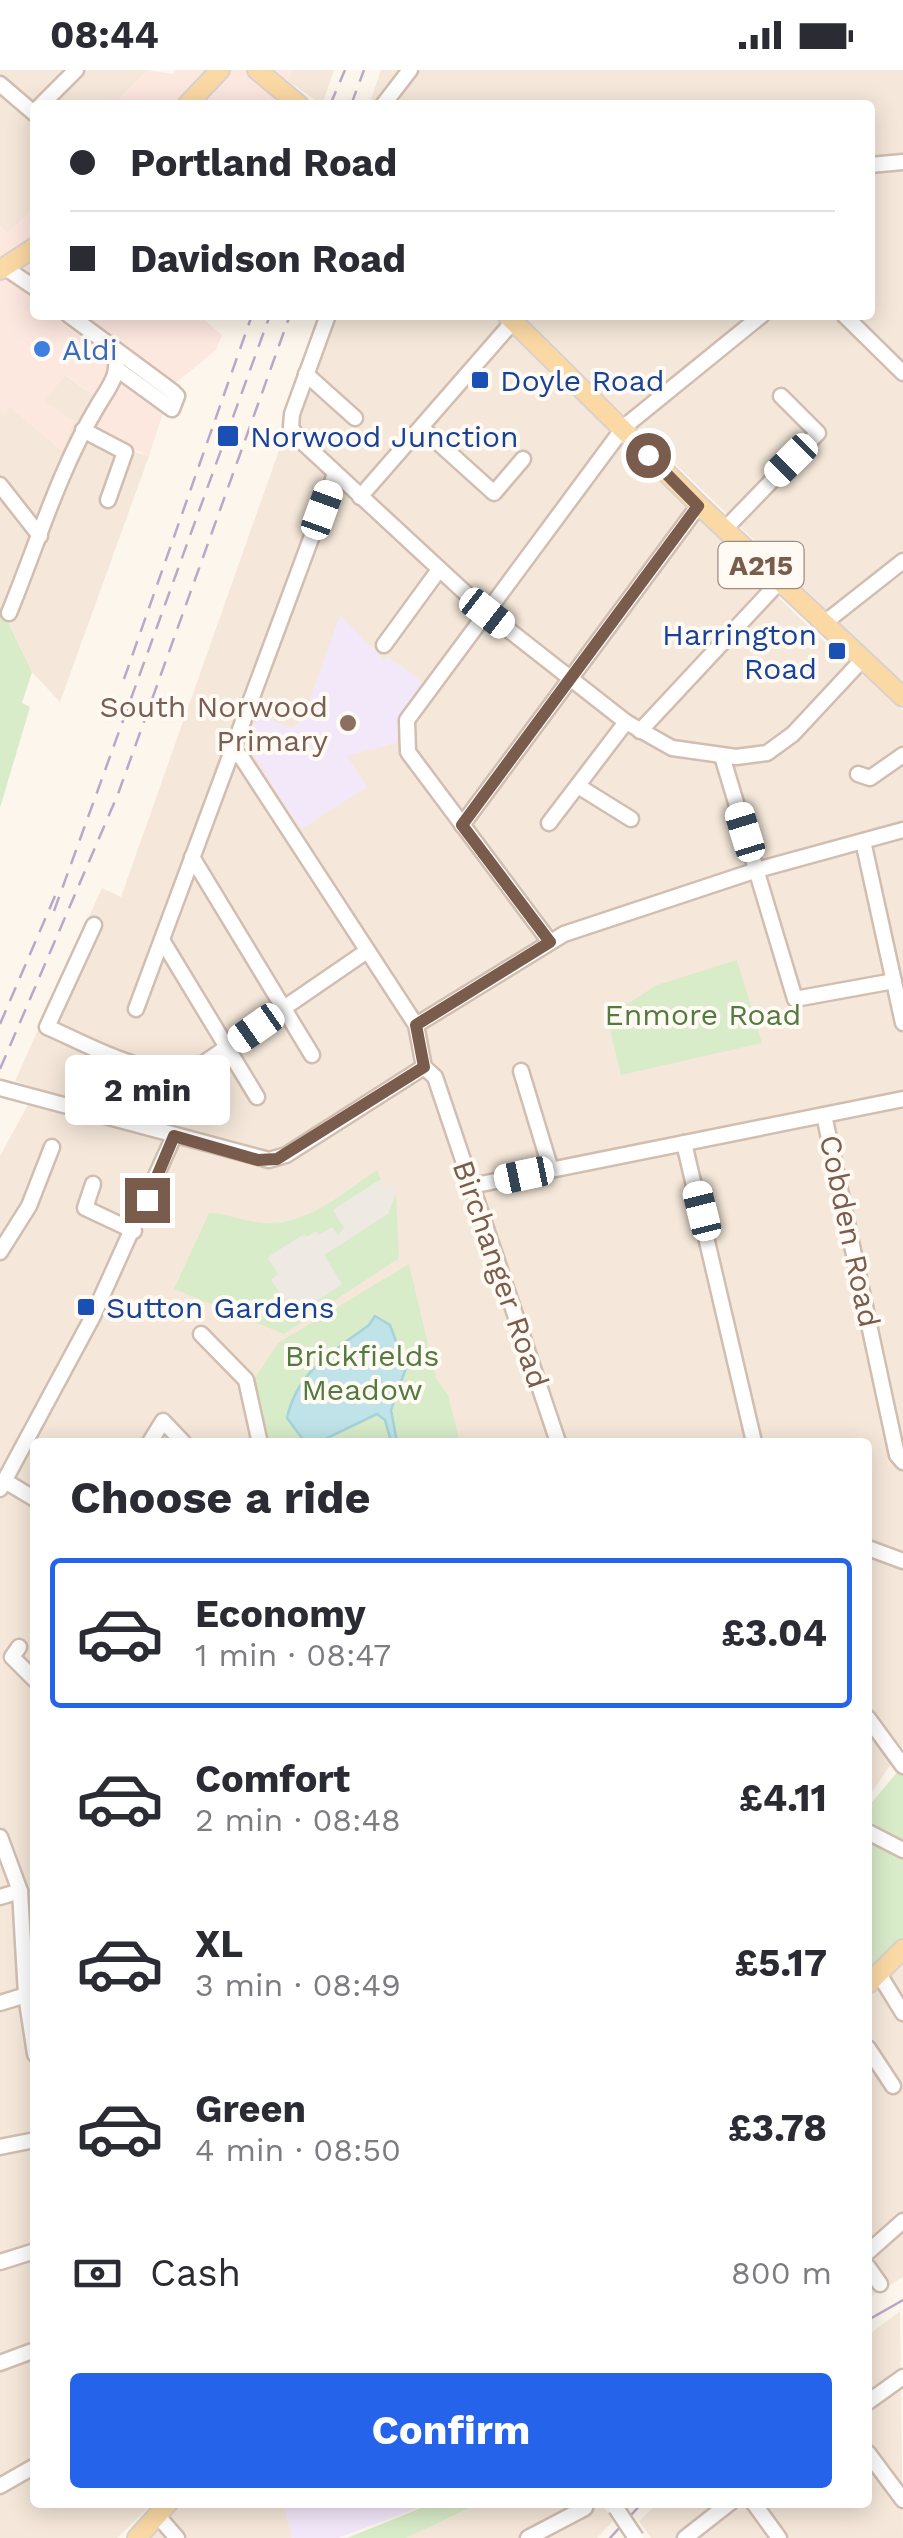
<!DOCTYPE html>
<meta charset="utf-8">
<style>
:root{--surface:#fff;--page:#f2f2f3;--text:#2b2b33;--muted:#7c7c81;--line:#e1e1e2;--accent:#2563eb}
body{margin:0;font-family:"Work Sans",sans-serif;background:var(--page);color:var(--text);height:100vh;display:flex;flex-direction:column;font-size:38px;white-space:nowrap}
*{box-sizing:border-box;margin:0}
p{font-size:32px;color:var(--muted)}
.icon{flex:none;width:55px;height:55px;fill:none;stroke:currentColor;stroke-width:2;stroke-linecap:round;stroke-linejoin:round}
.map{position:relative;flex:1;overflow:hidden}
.panel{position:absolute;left:30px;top:1368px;width:842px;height:1070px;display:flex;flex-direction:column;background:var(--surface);border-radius:10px;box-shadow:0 5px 25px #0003}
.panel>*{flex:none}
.banner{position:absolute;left:30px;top:30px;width:845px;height:220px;border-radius:10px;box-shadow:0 5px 25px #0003;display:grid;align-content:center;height:220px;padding:0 40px;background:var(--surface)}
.end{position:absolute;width:45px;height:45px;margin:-22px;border:12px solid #7a5c4d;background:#fff;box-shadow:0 0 0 5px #fff}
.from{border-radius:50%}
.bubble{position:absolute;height:70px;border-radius:10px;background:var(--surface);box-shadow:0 5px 25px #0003;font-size:32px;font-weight:700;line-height:70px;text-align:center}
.car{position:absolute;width:30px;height:60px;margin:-30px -15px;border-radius:12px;box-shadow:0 0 8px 2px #0007;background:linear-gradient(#fff 24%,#345 0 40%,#fff 0 76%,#345 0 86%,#fff 0)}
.banner b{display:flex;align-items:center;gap:35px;height:95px;font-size:38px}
.banner b+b{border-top:2px solid var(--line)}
.banner i{width:25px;height:25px;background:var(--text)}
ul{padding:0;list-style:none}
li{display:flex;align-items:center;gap:30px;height:150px;margin:0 20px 15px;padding:0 20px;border:5px solid transparent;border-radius:10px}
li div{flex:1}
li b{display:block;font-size:38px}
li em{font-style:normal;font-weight:700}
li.current{border-color:var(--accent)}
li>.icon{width:90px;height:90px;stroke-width:1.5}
h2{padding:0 40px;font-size:45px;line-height:120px}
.pay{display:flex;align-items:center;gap:25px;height:110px;padding:0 40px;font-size:38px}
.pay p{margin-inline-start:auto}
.action{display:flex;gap:20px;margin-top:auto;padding:20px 40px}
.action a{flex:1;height:115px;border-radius:10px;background:var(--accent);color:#fff;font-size:40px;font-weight:700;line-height:115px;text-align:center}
.status{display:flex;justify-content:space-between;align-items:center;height:70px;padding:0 50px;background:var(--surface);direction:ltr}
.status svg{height:28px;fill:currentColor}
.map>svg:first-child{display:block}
</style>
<div class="status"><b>08:44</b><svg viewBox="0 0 49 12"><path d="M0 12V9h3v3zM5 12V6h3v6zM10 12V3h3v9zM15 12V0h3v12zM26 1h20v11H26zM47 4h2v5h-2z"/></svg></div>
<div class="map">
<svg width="903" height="2468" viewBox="0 0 903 2468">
<rect width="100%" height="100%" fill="#fdf6ec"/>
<g fill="#f5e8da">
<path d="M0,0H148L113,35H35V139L7,163L0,156Z"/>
<path d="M293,0H334L322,35L285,9Z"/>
<path d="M381,0H903V614L521,245H870V35H369Z"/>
<path d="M336,245H493L817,565L903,640V1676L868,1728V1372H35V2432L153,2433L117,2468H0V1086L37,1018L15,1011L102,818L121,827L283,369L297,351Z"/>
<path d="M62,303L106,333L126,379L149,386L60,632L32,602L0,536V340L5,342L8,335L62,381L44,331Z"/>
<path d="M903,1893V2207L868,2228V1930Z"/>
<path d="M900,2241L903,2468H651L639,2451L658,2433L868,2432V2265Z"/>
<path d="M183,2432L284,2433L292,2468H151Z"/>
<path d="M483,2433H601L613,2451L597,2468H404Z"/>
</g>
<g fill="#fde8e0">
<path d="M148,0L172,4L176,0H293L275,35H113Z"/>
<path d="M35,139V245H199L222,265L216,280L172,316L149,386L91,359L106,333L66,305L44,331L74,351L62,381L9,336L5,343L0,340V156L7,163Z"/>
</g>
<path fill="#efe9e4" d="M377,1100L384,1118L393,1113L395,1118L399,1188L284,1264L174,1219L209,1143L260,1153L292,1150L317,1140Z"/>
<g fill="#f3e8fa">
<path d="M340,545L384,590L388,587L422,612L400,645L396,673L347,686L367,717L301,759L251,681L250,662L260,645L291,658L303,650Z"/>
<path d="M284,2433V2432L431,2433L338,2468H292Z"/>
</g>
<g fill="#d8ecc9">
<path d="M0,536L32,602L22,633L30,637L0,738Z"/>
<path d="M737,890L762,973L621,1005L607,947L657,915Z"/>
<path d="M377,1100L381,1109L333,1140L344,1158L338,1165L332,1157L319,1165L316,1161L307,1167L304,1164L271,1185L268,1188L278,1204L271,1210L296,1245L342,1214L324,1185L388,1144L396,1123L399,1188L284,1264L174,1219L209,1143C227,1143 245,1152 264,1153C307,1156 344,1122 377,1100Z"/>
<path d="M409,1194L436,1308L448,1325L460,1372H265L251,1314L278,1273Z"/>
<path d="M899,1700L903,1706V1776C891,1760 868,1763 868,1737Z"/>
<path d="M868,1771L888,1777L903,1788V1870L868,1902Z"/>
<path d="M433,2433H481L406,2468H347Z"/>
</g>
<path fill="#bfe3e8" stroke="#a5d3da" stroke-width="2.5" d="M375,1246L390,1255L406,1298L391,1340L397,1372H391L385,1350L377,1344L321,1371L305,1372L287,1348C297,1301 334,1281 369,1255Z"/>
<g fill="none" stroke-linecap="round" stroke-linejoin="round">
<g stroke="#d1beb0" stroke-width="19">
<g id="minor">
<path d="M0,14L35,44"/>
<path d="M41,35L76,0"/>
<path d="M383,35L410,0"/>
<path d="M870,95L903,92"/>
<path d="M4,197L35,218"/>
<path d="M69,245L173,322L177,326L172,339L117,299"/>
<path d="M328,245L292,344L291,357L297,367L487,543L626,652L672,678L736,687L767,683L793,664L862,590"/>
<path d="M844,245L903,303"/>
<path d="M306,304L355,348"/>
<path d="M422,358L494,423L523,389"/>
<path d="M83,360L125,382L108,430"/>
<path d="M0,415L40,466"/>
<path d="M360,427L517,247"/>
<path d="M724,460L818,363L781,326"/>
<path d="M9,543C37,475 59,400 97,337C108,318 123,302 113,281"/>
<path d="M823,554L903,491"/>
<path d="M384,575L438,501"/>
<path d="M640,661L779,512"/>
<path d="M232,681L242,688L416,955L424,997L435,1007L558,1372"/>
<path d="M722,686L795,929L894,911"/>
<path d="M858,704L870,708L903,685"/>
<path d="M578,716L631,749"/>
<path d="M549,753L626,652"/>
<path d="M462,755L699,435"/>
<path d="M863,771L903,953"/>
<path d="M192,787L312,985"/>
<path d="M94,855L47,957C94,977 142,1008 195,999L367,881"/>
<path d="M162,870L257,1027"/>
<path d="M550,872L408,682L407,650L624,357L762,245"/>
<path d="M136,939L335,404"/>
<path d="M416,955L564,864L757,800L903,760"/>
<path d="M521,1001L551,1100"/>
<path d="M0,1018L269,1090L286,1085L424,997"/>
<path d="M824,1045L897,1385L903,1392"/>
<path d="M684,1073L754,1372"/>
<path d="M93,1114L85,1138L134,1161"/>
<path d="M471,1116L903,1029"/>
<path d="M0,1182L29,1136L52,1077"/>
<path d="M201,1264L246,1310L259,1369"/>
<path d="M150,1372L163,1351L183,1372"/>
<path d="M5,1411L35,1429"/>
<path d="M0,1419L92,1248L174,1066"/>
<path d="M868,1478L903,1491"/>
<path d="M19,1577L12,1587L35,1610"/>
<path d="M868,1648L903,1696"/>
<path d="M868,1762L903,1780"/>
<path d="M0,1767L20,1821L26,1925L35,1984"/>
<path d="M0,1827L20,1821"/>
<path d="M879,1904L903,1943"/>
<path d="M0,1933L26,1925"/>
<path d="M868,1978L893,2016"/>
<path d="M0,2077L35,2070"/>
<path d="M868,2182L903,2151"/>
<path d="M0,2192L35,2181"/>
<path d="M868,2197L880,2214"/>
<path d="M0,2293L35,2280"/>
<path d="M868,2332L903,2307"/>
<path d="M868,2383L903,2430"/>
<path d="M0,2416L35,2396"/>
<path d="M753,2432L779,2468"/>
<path d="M157,2445L177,2468"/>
<path d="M528,2468L585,2438"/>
<path d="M685,2468L731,2432"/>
</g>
</g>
<g stroke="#dad1cd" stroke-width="22">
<g id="major">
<path d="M257,0L299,35"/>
<path d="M187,35L220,0"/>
<path d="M0,200L35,177"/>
<path d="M507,245L699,435L903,627"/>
<path d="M868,1914L903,1879"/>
<path d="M137,2468L169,2432"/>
</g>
</g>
<use href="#minor" stroke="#fff" stroke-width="14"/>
<use href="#major" stroke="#fbd9a5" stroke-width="18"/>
<g stroke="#b9a8c9" stroke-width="2.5">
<path d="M868,2250L903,2230"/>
<path d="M610,2468L643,2432"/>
</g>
<g stroke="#b9a8c9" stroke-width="2.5" stroke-dasharray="15 10" stroke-linecap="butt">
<path d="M330,35L345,0"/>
<path d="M351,35L364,0"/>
<path d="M124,609L252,245"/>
<path d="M54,841L270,245"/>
<path d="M0,954L55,826"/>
<path d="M0,999L118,724L290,245"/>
</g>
<g stroke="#d1beb0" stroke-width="19" stroke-linecap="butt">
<path id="minor-bridge" d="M616,2438L636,2468"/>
</g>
<use href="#minor-bridge" stroke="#fff" stroke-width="14"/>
</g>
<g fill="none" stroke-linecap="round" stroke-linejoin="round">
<path stroke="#7a5c4d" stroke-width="12" d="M147,1130L174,1066L258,1090L277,1089L424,997L416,955L550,872L462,755L698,436L648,385"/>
</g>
<circle fill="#3f7fe0" stroke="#fffaf3" stroke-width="4" cx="42" cy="279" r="10"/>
<g fill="#1a4fb4" stroke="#fffaf3" stroke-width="4">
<rect x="470" y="300" width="20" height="20" rx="5"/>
<rect x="216" y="354" width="24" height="24" rx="5"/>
<rect x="827" y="571" width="20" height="20" rx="5"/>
<rect x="76" y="1227" width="20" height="20" rx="5"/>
</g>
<circle fill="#8d6e63" stroke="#fffaf3" stroke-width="4" cx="348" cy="653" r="10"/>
<g text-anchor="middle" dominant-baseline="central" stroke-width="8" stroke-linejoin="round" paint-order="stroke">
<rect fill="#fffaf3" stroke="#a28b7f" stroke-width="2.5" x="718.5" y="472" width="85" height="46" rx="8"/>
<g font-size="28" font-weight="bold" fill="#7a5c4d">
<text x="761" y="495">A215</text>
</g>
<g font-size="30" fill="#366cbe" stroke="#fffaf3" text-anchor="start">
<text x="62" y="279">Aldi</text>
</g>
<g font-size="30" fill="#164399" stroke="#fffaf3" text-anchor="start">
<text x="500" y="310">Doyle Road</text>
<text x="250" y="366">Norwood Junction</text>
<text x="817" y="564" text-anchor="end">Harrington<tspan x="817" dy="34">Road</tspan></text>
<text x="106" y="1237">Sutton Gardens</text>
</g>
<g font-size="30" fill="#785e54" stroke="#fffaf3" text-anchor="end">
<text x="328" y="636">South Norwood<tspan x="328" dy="34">Primary</tspan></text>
</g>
<g font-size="30" fill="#537a41" stroke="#fffaf3">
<text x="703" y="944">Enmore Road</text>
<text x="362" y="1285">Brickfields<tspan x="362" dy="34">Meadow</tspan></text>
</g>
<g font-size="30" fill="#7a5c4d" stroke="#fffaf3">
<text transform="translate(850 1161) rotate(78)">Cobden Road</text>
<text transform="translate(501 1204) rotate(71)">Birchanger Road</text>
</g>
</g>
</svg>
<i class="end from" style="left:648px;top:385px"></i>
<i class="end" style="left:147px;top:1130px"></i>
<div class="bubble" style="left:65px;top:985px;width:165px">2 min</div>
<i class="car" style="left:791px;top:390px;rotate:225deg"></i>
<i class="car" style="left:322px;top:440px;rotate:20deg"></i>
<i class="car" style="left:487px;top:543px;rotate:128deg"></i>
<i class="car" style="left:745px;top:762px;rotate:343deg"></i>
<i class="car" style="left:256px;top:958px;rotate:235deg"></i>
<i class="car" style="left:524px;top:1105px;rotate:258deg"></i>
<i class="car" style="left:702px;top:1141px;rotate:346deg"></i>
<div class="banner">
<b><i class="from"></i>Portland Road</b>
<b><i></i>Davidson Road</b>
</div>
<section class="panel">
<h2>Choose a ride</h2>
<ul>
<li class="current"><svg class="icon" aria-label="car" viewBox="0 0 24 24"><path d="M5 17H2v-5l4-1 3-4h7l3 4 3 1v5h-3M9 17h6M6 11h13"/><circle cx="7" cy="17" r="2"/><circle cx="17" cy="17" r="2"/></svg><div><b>Economy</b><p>1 min · 08:47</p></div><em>£3.04</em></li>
<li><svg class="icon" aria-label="car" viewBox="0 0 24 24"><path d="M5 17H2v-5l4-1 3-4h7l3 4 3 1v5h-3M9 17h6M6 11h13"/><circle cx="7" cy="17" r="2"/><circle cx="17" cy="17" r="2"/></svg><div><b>Comfort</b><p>2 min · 08:48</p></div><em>£4.11</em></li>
<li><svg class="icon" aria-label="car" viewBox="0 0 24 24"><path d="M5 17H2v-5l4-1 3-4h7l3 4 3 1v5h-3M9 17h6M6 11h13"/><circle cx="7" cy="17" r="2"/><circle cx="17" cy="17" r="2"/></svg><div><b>XL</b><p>3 min · 08:49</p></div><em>£5.17</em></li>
<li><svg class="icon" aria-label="car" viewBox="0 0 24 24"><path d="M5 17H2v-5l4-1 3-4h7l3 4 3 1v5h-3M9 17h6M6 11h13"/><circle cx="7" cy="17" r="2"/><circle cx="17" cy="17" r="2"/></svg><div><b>Green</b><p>4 min · 08:50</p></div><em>£3.78</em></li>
</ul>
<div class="pay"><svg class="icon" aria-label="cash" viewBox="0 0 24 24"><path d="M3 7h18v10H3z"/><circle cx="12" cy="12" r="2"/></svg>Cash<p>800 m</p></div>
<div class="action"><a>Confirm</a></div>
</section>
</div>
